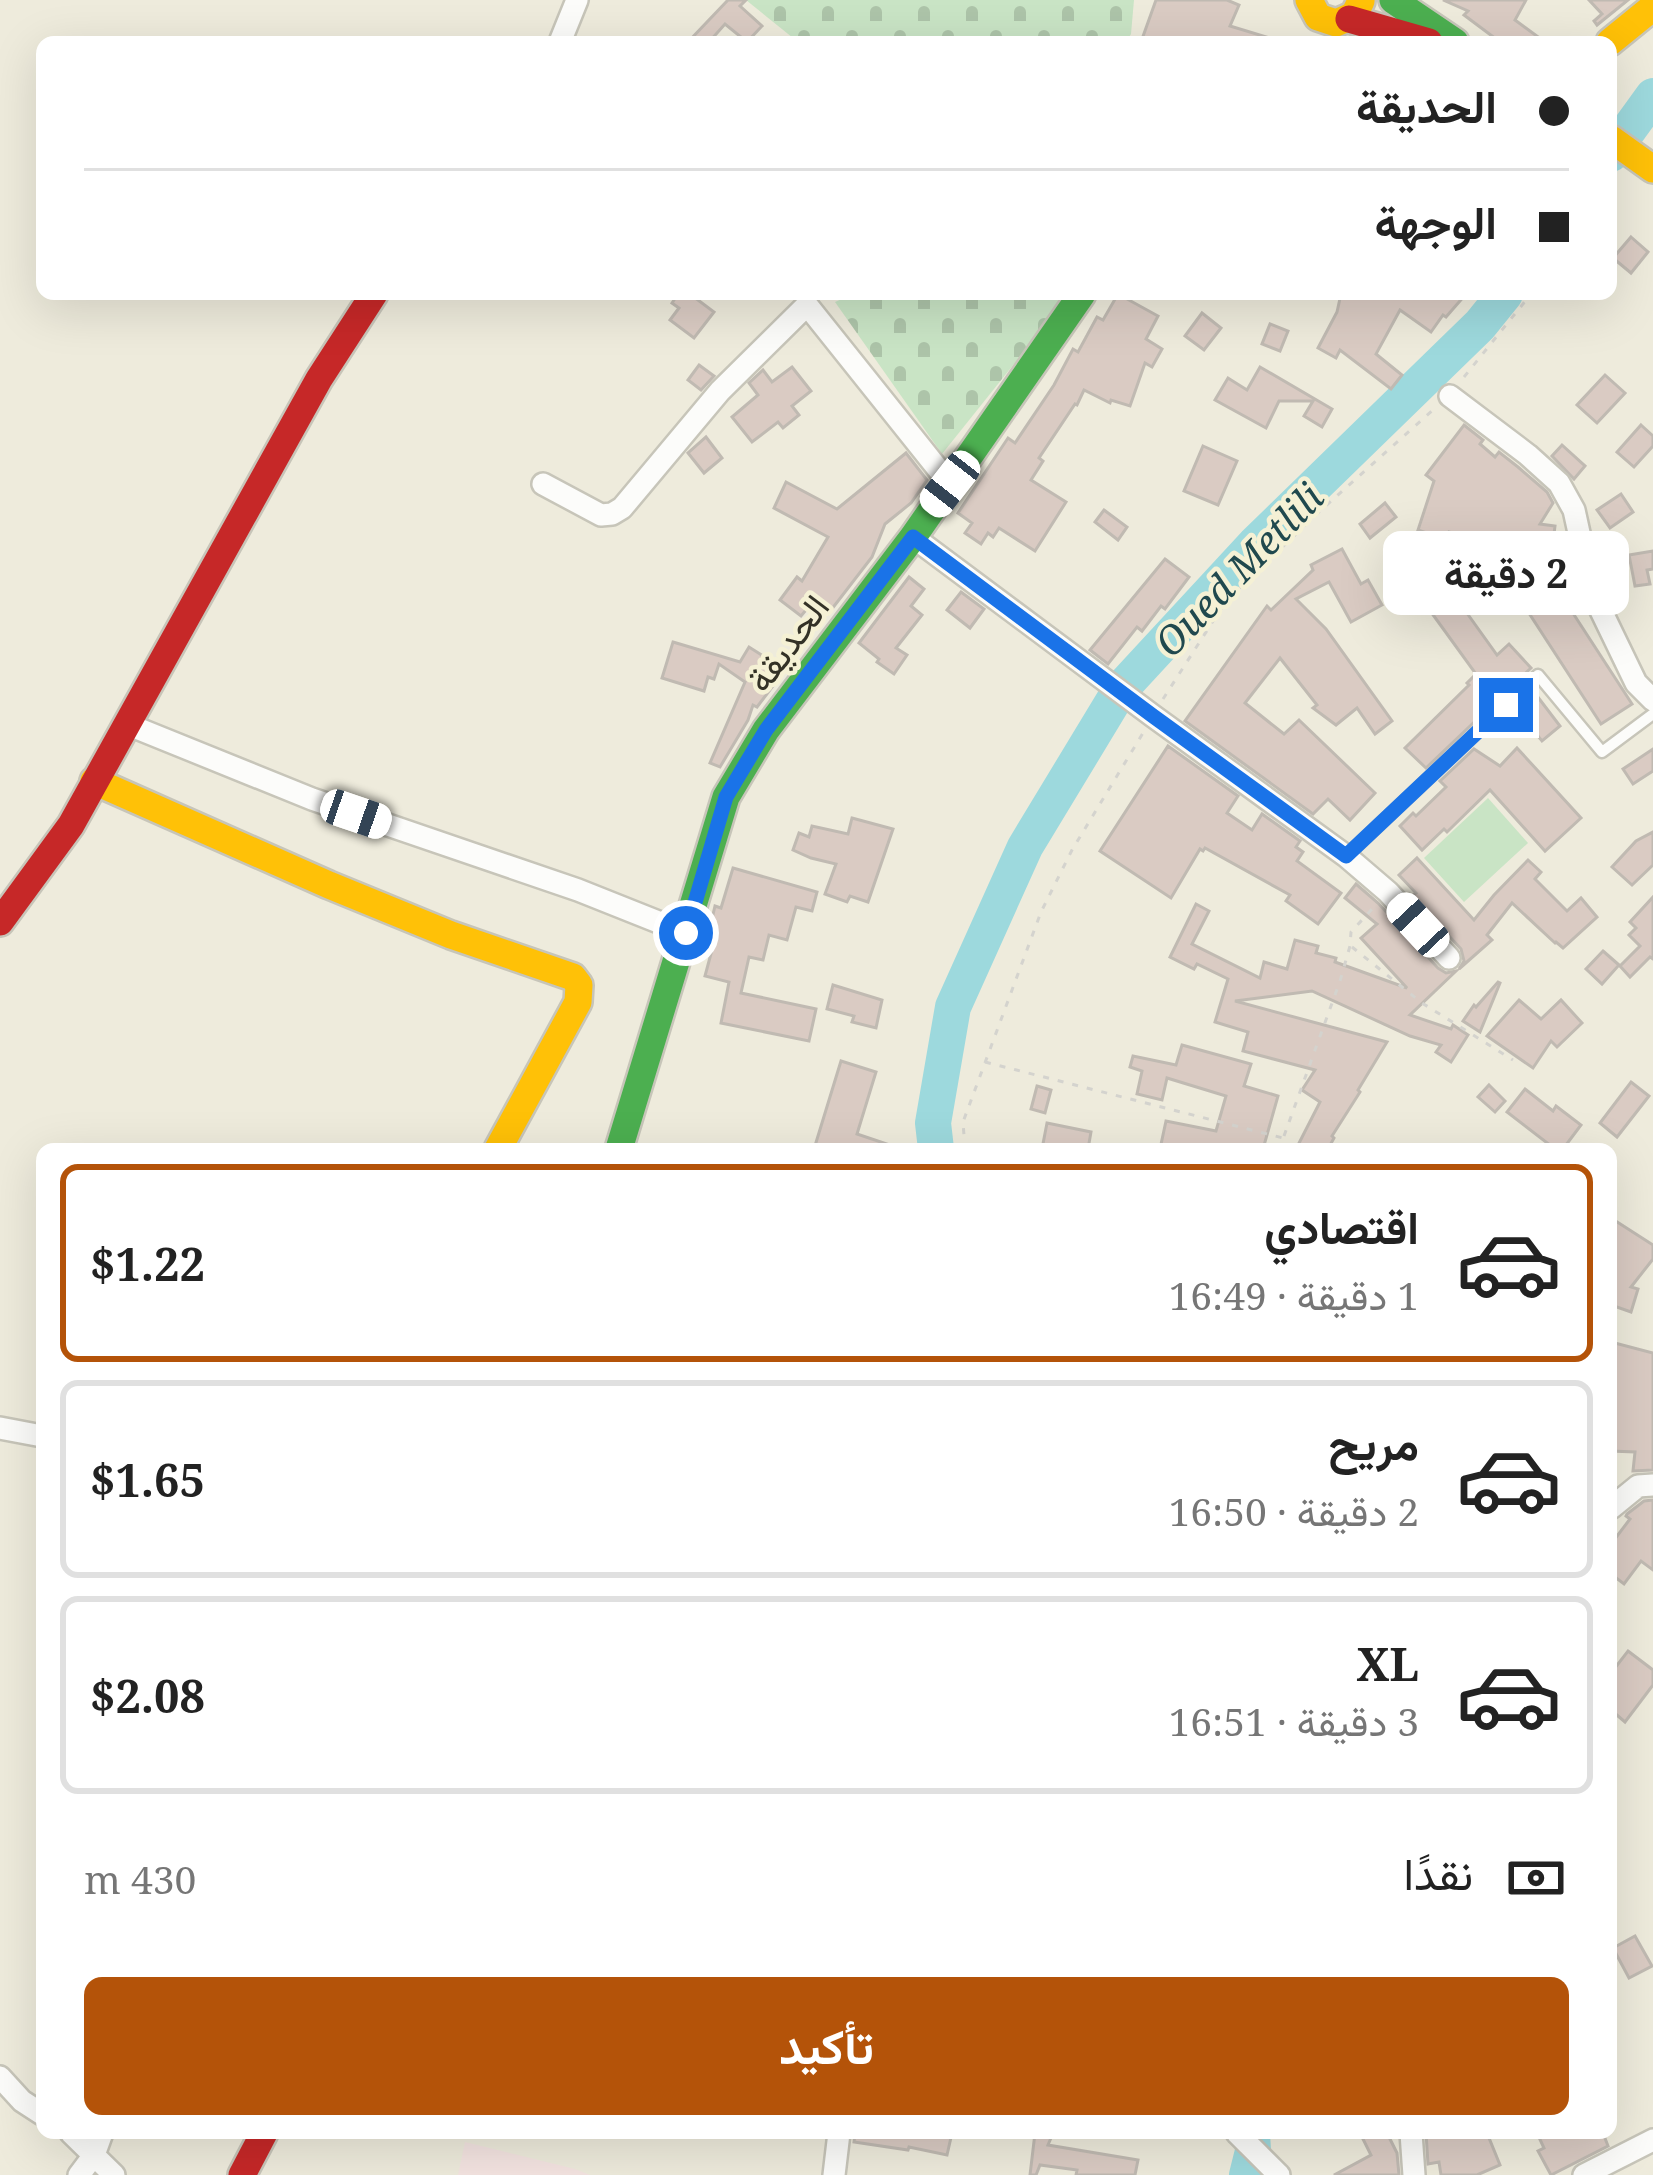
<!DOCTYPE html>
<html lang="ar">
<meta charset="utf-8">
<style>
:root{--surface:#fff;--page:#f6f6f6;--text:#222;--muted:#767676;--line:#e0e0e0;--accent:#b45309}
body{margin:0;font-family:"Noto Serif",Vazirmatn,serif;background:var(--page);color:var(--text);direction:rtl;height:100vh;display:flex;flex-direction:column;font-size:45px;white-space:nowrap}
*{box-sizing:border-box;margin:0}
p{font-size:39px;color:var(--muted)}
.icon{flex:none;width:66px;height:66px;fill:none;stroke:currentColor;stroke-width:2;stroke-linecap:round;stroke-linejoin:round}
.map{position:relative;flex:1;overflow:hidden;direction:ltr}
.drawer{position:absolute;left:36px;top:1143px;width:1581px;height:996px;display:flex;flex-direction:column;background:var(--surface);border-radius:18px;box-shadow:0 12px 48px #0002;direction:rtl}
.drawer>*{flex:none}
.hud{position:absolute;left:36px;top:36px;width:1581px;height:264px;border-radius:18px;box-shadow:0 12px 48px #0002;direction:rtl;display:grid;align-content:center;height:264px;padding:0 48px;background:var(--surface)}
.end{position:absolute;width:54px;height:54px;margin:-27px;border:15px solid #1a73e8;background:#fff;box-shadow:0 0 0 6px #fff}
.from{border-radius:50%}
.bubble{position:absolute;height:84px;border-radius:18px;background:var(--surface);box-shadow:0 12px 48px #0002;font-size:39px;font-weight:700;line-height:84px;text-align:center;direction:rtl}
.car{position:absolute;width:36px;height:72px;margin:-36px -18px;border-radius:15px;box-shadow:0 0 9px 3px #0007;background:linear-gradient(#fff 24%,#345 0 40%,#fff 0 76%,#345 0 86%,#fff 0)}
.hud b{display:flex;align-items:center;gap:42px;height:114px;font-size:45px}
.hud b+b{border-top:3px solid var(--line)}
.hud i{width:30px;height:30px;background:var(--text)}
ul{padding:21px 0 0;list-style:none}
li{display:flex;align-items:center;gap:36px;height:198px;margin:0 24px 18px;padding:0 24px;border:6px solid var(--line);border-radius:18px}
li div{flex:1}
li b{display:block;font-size:45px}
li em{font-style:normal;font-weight:700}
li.current{border-color:var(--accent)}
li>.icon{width:108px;height:108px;stroke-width:1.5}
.pay{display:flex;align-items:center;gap:30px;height:132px;padding:0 48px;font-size:45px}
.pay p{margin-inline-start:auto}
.primary-button{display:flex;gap:24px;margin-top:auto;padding:24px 48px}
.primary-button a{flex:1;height:138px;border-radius:18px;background:var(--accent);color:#fff;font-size:48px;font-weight:700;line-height:138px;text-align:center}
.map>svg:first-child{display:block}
</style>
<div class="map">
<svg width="1653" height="2175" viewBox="0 0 1653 2175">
<defs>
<pattern id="cemetery-stones" width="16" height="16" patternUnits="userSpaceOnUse" patternTransform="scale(3)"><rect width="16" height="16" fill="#c9e4c5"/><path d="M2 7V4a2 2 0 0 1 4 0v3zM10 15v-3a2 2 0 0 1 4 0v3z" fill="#adc4a9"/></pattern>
</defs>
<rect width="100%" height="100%" fill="#eeebdc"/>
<path fill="#f4e4e1" d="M465,2142L575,2169L590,2175H458Z"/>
<g fill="url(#cemetery-stones)">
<path d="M746,0H1134L1131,34L1126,42H798Z"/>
<path d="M853,294H1070L942,454L835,302Z"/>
</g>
<path fill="#c9e4c5" d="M1488,798L1528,843L1464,902L1424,858Z"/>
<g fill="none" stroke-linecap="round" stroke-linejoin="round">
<g stroke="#9dd9dd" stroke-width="36">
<path d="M1611,154L1653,96"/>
<path d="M936,1149L933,1123L953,1007L1025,847L1120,690L1255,544L1480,325L1505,294"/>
<path d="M1247,2175L1253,2151L1252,2133"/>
</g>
</g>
<g fill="#dacbc3" stroke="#c0bab2" stroke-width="3">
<path d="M728,0H746L740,6L762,26L747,42L725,24L709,42H688Z"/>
<path d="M1156,0H1227L1239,5L1230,26L1270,38V42H1141Z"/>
<path d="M1443,0H1526L1515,20L1545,42H1500L1464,15L1468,11Z"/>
<path d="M1589,0H1628L1597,25L1594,21L1602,14Z"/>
<path d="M1631,237L1648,252L1631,273L1613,258Z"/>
<path d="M678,294H690L714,312L694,338L670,320L679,308L672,303Z"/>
<path d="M1118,294L1158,316L1146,339L1162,349L1152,367L1145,363L1130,406L1111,400L1110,403L1084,390L1077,405L1075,404L1039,458L1043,461L1031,480L1066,502L1035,551L999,528L993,537L988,533L981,544L965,533L972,523L958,513L1008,438L1015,443L1054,385L1073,349L1078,352L1097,317L1103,320Z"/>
<path d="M1341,294H1466L1446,317L1443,315L1431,332L1400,310L1376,354L1402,375L1391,389L1340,350L1336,358L1318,348L1337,312Z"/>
<path d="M1202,313L1221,328L1204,350L1185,336Z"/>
<path d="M1270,324L1288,331L1280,351L1262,344Z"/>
<path d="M699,365L714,376L701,390L688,380Z"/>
<path d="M792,367L811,391L792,406L799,415L783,428L778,422L752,442L732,417L758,395L749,383L763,370L772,382Z"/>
<path d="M1260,367L1332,409L1322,427L1304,416L1313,401H1279L1266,428L1215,400L1228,378L1247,390Z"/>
<path d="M1605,375L1625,393L1597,423L1577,405Z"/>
<path d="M1464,425L1483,440L1480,444L1495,457L1499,452L1518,467L1547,492L1553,503L1540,524L1555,526L1548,581L1524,578L1527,560L1449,532L1446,540L1418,530L1434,481L1426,475Z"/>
<path d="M1641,425L1653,436V446L1634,467L1617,452Z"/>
<path d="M706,437L722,458L704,473L688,453Z"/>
<path d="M1562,445L1585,466L1574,479L1552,456Z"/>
<path d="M1203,446L1237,461L1218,505L1184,491Z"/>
<path d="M906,453L927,480L911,503L885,524L872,557L828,614L811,604L801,616L780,600L797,577L802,581L828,537L774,508L786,482L837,509Z"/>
<path d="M1621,494L1633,512L1610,528L1597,510Z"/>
<path d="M1385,503L1396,517L1370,538L1360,524Z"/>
<path d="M1104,510L1127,527L1118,540L1095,522Z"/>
<path d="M1342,549L1361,584L1368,580L1382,605L1351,622L1329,582L1296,599L1326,629L1392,721L1375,734L1357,708L1336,725L1313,708L1317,705L1280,658L1245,703L1284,734L1299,720L1375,793L1350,820L1328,799L1313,814L1185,721L1267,606L1271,610L1313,570L1311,565Z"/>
<path d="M1653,551V569L1647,570L1650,584L1635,586L1629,555Z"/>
<path d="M1417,557L1427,571L1404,587L1394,573Z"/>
<path d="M1165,559L1189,577L1165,609L1161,606L1142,631L1137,627L1108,664L1090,650Z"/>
<path d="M909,577L924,589L911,606L922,615L896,648L907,655L894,674L877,662L879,659L859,643Z"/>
<path d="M1556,587L1632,704L1601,724L1525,607Z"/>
<path d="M961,592L984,609L970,628L947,610Z"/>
<path d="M1454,595L1497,655L1509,644L1531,668L1426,768L1405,748L1469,685L1467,683L1476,674L1431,612Z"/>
<path d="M673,642L740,662L749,647L785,670L757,707L753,705L748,720L720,767L710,763L745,682L719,664L714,679L708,677L704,691L662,678Z"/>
<path d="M1534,692L1560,726L1542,741L1516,709Z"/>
<path d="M1168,746L1238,796L1227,813L1252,830L1262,814L1300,841L1296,847L1303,852L1297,861L1341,893L1318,924L1286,901L1290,895L1205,848L1203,851L1200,849L1171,898L1100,851Z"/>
<path d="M1517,748L1581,818L1545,851L1490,790L1447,832L1444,829L1422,850L1400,826L1413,813L1416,816L1446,787L1440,781L1474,749L1500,766Z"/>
<path d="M1653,749V771L1633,784L1623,769Z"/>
<path d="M852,818L893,829L868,902L850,896L847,902L825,894L836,864L811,858L793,850L799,833L809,837L812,826L848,834Z"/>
<path d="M1653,832V865L1632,885L1612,867L1636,841Z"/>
<path d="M1417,858L1474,920L1494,895L1528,860L1541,872L1535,879L1567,911L1581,898L1597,917L1563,948L1556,942L1555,943L1512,903L1487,935L1492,940L1459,969L1464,961L1461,949L1412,896L1416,893L1399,875Z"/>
<path d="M733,868L817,892L812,911L796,907L787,940L769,935L763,960L749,957L741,993L816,1009L809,1041L721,1023L729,982L705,976L712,950L705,949L715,906L721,908Z"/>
<path d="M1356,884L1378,903L1438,968L1446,973L1456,971L1410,1015L1451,1029L1453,1025L1468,1035L1451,1062L1436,1052L1441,1045L1410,1036L1312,991L1235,1001L1387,1042L1358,1090L1360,1092L1332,1136L1334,1138L1328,1149H1296L1320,1102L1302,1090L1315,1070L1243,1051L1248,1032L1215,1022L1228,979L1197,964L1194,969L1170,957L1196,904L1209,911L1192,944L1260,978L1264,962L1287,969L1295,940L1318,946L1316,953L1336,958L1335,962L1407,988L1361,938L1377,924L1345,898Z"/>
<path d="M1653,897V959L1650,957L1630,977L1620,966L1640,946L1629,935L1636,928L1630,922Z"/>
<path d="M1603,951L1619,965L1602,984L1586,969Z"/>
<path d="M1498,982L1500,983L1480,1032L1463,1021L1474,1005L1476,1007Z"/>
<path d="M833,985L882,1000L876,1028L852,1022L854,1016L827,1009Z"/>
<path d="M1519,1000L1541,1019L1561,1000L1582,1023L1557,1047L1551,1041L1533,1068L1487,1036Z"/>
<path d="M1182,1045L1251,1064L1244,1086L1278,1096L1263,1149H1160L1166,1121L1216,1131L1226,1096L1167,1078L1162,1100L1137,1094L1142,1071L1130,1067L1133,1056L1176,1065Z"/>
<path d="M841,1061L876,1072L857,1134L893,1146V1149H814Z"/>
<path d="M1631,1082L1649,1096L1617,1137L1600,1123Z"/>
<path d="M1489,1085L1505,1101L1495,1112L1478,1097Z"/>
<path d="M1037,1086L1051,1090L1045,1113L1031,1109Z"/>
<path d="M1525,1089L1553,1111L1556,1106L1581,1125L1563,1149H1555L1507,1112Z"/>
<path d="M1047,1123L1091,1132L1088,1149H1042Z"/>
<path d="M1611,1218L1653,1245V1259L1631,1287L1638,1289L1631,1312L1611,1305Z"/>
<path d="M1611,1342L1653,1353V1470L1633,1471L1635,1452L1611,1451Z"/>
<path d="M1653,1500V1570L1641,1561L1624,1584L1611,1574V1544L1630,1519L1626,1516L1627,1514L1644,1501Z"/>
<path d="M1628,1651L1653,1670V1685L1625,1722L1611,1710V1673Z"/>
<path d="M1635,1936L1652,1966L1629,1978L1613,1948Z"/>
<path d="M855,2133H952L947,2155L909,2147L908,2150L854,2142Z"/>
<path d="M1035,2133H1053L1048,2145L1138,2160L1135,2175H1076L1077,2170L1040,2165L1036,2175H1030Z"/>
<path d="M1360,2133H1387L1397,2153L1399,2175H1334L1371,2155Z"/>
<path d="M1426,2133H1487L1500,2165L1477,2175H1441L1439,2162L1428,2164Z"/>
<path d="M1537,2133H1603L1608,2146L1551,2175L1538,2151L1544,2148Z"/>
</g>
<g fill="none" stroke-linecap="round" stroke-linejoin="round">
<g stroke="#c7c5b9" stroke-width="15">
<path id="lane" d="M1346,856L1538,675L1602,752L1653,714"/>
</g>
<g stroke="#c7c5b9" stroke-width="26">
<g id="street">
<path d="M560,42L577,0"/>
<path d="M1450,396L1528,455L1559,483L1574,510L1592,592L1636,683L1653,700"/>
<path d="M543,484L601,515L612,514L622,508L720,391L807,305L950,484"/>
<path d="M913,537L1153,716L1346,856L1388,892L1449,958"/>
<path d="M129,725L312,799L578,890L686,933"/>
<path d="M0,1428L42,1436"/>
<path d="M1611,1508L1638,1486L1653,1485"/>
<path d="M0,2077L22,2101L42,2114"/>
<path d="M71,2133L114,2175"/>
<path d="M1237,2133L1279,2175"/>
<path d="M1411,2133L1414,2175"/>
<path d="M79,2175L94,2155L102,2133"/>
<path d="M834,2175L839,2133"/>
<path d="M1584,2175L1653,2140"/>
</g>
</g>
<g stroke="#c7c5b9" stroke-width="32">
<g id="fast">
<path d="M1393,0L1455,42"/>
<path d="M619,1149L726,797L766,730L913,537L1082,294"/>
</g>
</g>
<g stroke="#c7c5b9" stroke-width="32">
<g id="slow">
<path d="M1309,0L1318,17L1336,23L1354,15L1361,1"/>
<path d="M1610,42L1653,7"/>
<path d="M1611,139L1653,169"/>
<path d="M94,781L329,885L451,935L573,977L579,985L578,1002L498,1149"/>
</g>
</g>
<g stroke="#c7c5b9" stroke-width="32">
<g id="jam">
<path d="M1349,19L1429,42"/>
<path d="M0,922L71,825L319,379L374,294"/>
<path d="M242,2175L264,2133"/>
</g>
</g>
<g stroke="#d4d3ce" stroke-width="3" stroke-dasharray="6 9" stroke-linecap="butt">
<path d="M1611,193L1614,190"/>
<path d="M1464,377L1531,294"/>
<path d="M1163,699L1226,601L1319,512L1433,410"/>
<path d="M1352,947L1422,1003L1513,1060"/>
<path d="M985,1062L1283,1138L1288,1149"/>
<path d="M1284,1136L1340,981L1350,946L1351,932L1373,908"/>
<path d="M965,1149L963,1122L1041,912L1072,850L1143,733"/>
</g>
<use href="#lane" stroke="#fcfcfa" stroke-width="10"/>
<use href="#street" stroke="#fcfcfa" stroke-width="21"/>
<use href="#fast" stroke="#4caf50" stroke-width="27"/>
<use href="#slow" stroke="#ffc107" stroke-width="27"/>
<use href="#jam" stroke="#c62828" stroke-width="27"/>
</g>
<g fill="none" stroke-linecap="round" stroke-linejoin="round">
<path stroke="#1a73e8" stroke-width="15" d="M686,933L726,797L766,730L913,537L1153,716L1346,856L1506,705"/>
</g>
<g text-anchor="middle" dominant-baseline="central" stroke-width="9" stroke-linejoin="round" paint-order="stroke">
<g font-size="36" fill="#333126" stroke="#f5f1d5">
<text transform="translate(787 643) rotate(-53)">الحديقة</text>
</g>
<g font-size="39" font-style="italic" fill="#20494e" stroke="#f5f1d5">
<text transform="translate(1238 569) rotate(-46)">Oued Metlili</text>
</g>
</g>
</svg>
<i class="end from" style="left:686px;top:933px"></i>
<i class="end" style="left:1506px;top:705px"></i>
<div class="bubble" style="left:1383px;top:531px;width:246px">2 دقيقة</div>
<i class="car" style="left:950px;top:484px;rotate:218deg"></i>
<i class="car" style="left:356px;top:814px;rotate:109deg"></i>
<i class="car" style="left:1418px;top:925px;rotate:317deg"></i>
<div class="hud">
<b><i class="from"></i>الحديقة</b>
<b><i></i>الوجهة</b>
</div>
<section class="drawer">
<ul>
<li class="current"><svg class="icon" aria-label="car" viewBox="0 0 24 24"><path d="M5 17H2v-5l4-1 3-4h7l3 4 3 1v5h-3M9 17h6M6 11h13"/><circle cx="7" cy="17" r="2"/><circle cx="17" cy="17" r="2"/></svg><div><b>اقتصادي</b><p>1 دقيقة · 16:49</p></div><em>$1.22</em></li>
<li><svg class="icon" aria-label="car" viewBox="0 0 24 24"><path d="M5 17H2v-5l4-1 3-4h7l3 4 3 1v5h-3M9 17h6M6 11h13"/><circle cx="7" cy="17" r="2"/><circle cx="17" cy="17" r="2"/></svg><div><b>مريح</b><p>2 دقيقة · 16:50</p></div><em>$1.65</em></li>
<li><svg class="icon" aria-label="car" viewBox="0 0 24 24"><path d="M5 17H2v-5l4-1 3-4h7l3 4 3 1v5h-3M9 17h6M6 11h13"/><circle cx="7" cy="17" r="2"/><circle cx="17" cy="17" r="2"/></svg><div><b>XL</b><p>3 دقيقة · 16:51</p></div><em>$2.08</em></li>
</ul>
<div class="pay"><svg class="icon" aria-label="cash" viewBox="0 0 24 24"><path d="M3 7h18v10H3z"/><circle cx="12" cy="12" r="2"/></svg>نقدًا<p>430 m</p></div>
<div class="primary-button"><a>تأكيد</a></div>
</section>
</div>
